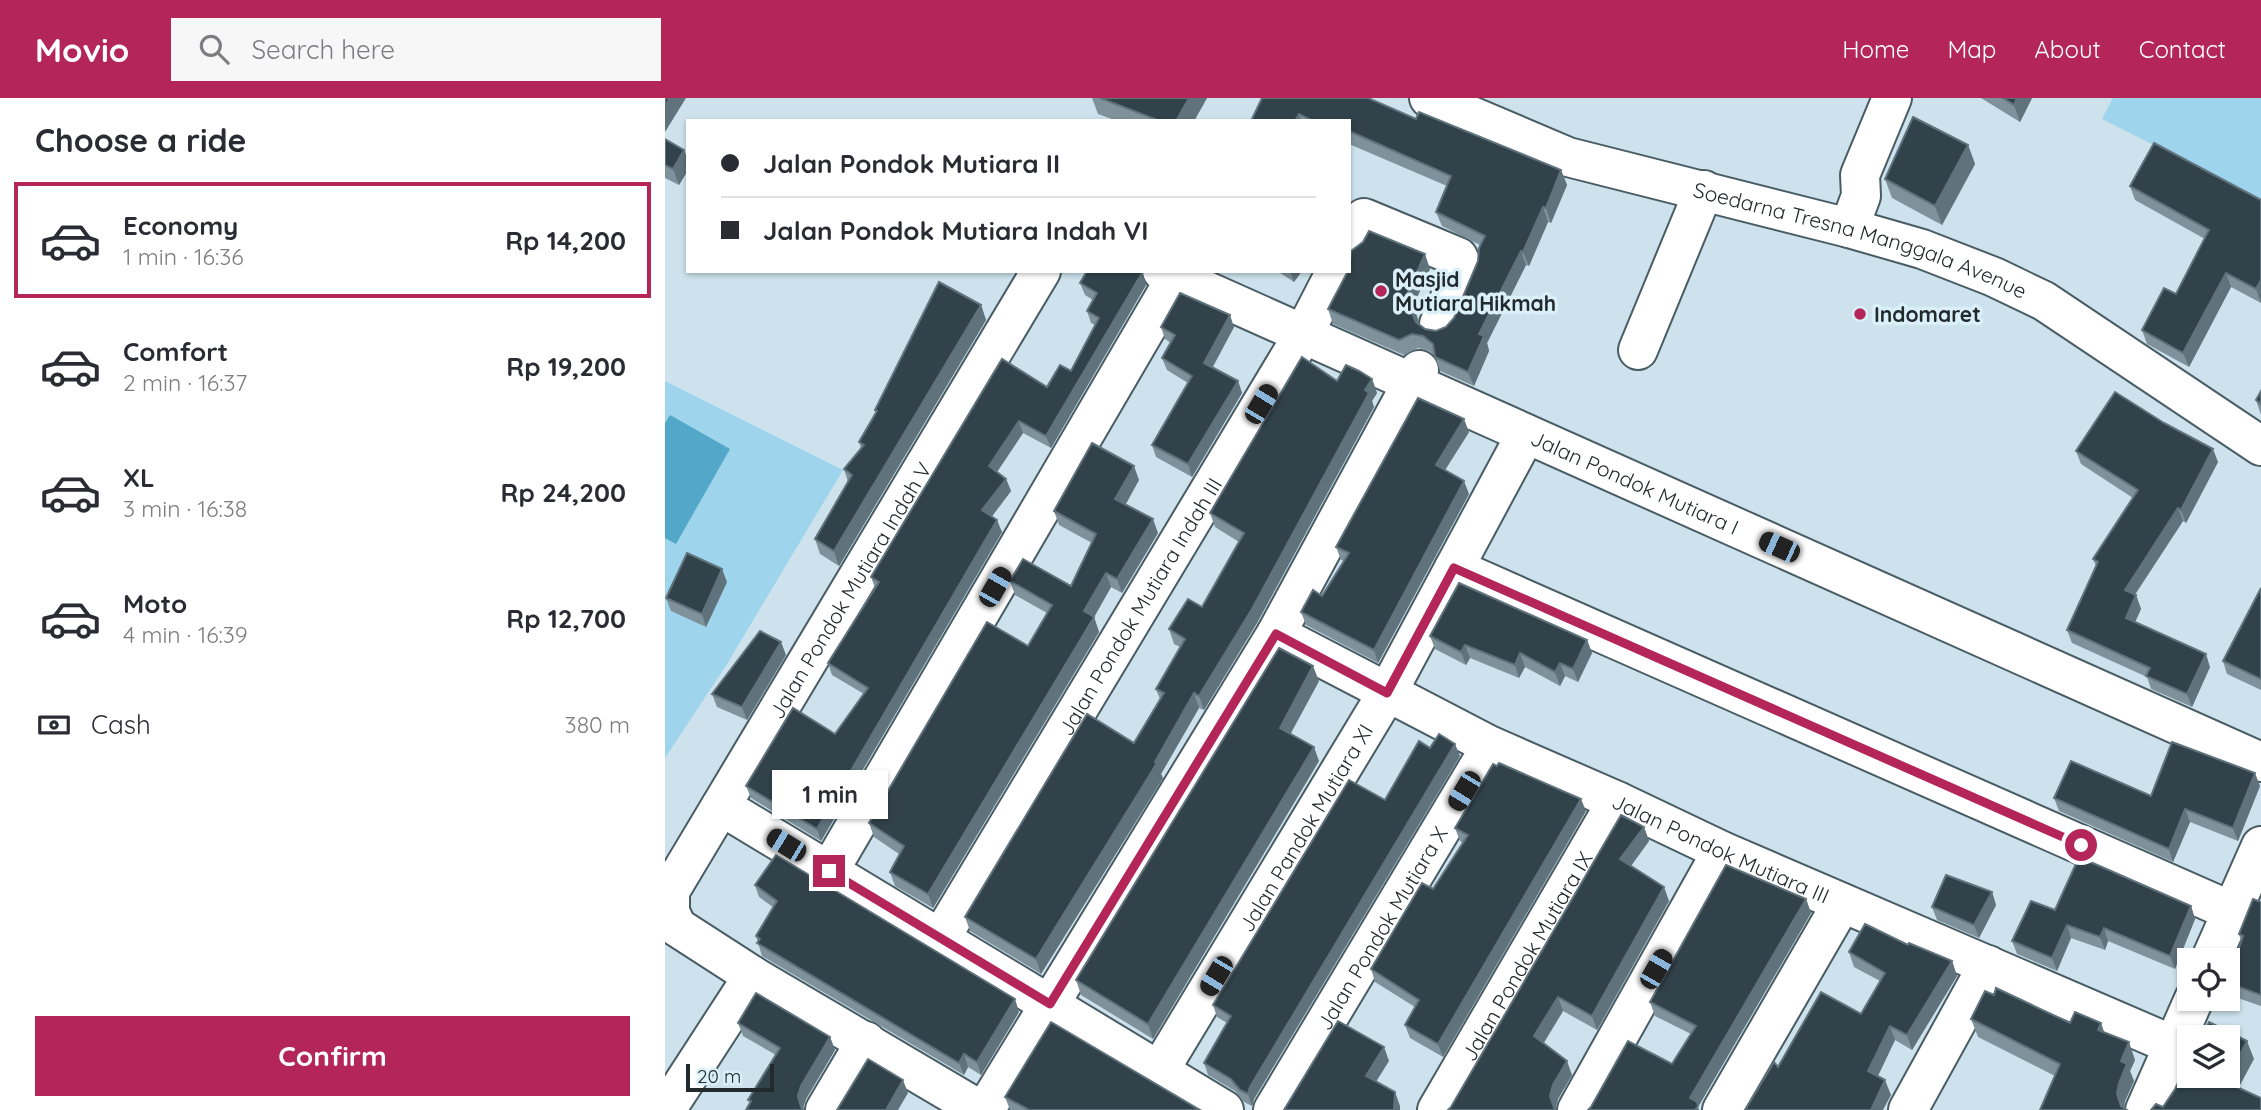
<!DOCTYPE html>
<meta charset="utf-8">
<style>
:root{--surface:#fff;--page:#f7f7f7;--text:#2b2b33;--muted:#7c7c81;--line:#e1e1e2;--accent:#b42658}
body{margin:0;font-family:Quicksand,sans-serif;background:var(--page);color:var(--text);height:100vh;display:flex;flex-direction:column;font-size:26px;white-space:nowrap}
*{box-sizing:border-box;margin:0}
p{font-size:23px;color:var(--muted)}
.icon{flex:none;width:38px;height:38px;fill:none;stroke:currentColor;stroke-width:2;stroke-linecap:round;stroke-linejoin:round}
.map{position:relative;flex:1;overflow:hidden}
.panel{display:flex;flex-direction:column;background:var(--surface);width:665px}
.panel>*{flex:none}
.hud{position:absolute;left:21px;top:21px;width:665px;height:154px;border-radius:0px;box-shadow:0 2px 5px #0004;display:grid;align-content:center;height:154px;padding:0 35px;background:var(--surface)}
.tools{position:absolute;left:1512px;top:850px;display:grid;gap:14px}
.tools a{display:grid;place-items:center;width:63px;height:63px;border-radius:0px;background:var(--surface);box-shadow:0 2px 5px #0004;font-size:35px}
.scale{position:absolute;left:21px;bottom:18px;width:88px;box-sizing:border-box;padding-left:7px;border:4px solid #222a2e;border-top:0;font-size:19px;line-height:24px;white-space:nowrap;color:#222a2e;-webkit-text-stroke:5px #daf0f9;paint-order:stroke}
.end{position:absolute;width:32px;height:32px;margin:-16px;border:9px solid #b42658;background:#fff;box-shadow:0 0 0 4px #fff}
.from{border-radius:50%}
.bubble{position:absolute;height:49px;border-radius:0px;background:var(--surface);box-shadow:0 2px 5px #0004;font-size:23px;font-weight:700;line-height:49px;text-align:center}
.car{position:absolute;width:21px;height:42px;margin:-21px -10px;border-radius:9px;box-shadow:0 0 5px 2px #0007;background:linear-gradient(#222 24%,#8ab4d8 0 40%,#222 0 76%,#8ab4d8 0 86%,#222 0)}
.hud b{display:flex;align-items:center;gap:24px;height:66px;font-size:26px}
.hud b+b{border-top:2px solid var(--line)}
.hud i{width:18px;height:18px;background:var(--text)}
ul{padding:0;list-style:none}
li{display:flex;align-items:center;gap:21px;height:116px;margin:0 14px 10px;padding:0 21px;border:4px solid transparent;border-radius:0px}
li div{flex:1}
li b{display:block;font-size:26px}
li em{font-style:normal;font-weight:700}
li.selected{border-color:var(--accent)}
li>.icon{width:63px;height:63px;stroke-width:1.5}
h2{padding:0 35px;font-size:32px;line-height:84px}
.pay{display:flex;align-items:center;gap:18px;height:77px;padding:0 35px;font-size:26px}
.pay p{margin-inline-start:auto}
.action{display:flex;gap:14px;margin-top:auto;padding:14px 35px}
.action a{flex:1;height:80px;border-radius:0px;background:var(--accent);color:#fff;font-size:28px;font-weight:700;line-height:80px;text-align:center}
header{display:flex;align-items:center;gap:42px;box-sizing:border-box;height:98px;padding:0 35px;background:var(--accent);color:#fff}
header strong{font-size:33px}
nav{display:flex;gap:38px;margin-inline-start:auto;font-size:24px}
.search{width:490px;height:63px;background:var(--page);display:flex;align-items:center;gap:18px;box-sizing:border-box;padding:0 24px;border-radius:0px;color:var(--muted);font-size:26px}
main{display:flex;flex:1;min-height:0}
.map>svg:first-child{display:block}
</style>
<header>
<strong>Movio</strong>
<div class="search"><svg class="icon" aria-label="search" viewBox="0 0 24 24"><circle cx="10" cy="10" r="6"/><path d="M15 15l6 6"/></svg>Search here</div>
<nav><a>Home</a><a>Map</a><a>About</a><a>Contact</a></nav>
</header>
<main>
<section class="panel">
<h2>Choose a ride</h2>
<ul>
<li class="selected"><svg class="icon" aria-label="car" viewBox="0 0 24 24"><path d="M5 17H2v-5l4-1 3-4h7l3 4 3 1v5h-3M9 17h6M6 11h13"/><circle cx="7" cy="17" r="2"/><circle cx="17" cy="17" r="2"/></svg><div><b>Economy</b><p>1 min · 16:36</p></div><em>Rp 14,200</em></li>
<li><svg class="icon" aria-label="car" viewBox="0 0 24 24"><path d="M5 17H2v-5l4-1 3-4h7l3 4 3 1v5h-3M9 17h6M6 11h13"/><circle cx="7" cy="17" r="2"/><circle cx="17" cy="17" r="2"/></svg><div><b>Comfort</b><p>2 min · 16:37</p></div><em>Rp 19,200</em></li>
<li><svg class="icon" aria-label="car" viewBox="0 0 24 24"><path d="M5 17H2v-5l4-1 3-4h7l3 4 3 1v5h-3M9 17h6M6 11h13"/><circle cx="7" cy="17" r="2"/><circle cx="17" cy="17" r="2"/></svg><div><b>XL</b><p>3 min · 16:38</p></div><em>Rp 24,200</em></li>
<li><svg class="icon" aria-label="car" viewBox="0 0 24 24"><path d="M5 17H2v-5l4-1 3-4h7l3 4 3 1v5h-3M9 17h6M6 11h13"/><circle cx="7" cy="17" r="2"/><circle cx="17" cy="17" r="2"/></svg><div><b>Moto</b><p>4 min · 16:39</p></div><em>Rp 12,700</em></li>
</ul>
<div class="pay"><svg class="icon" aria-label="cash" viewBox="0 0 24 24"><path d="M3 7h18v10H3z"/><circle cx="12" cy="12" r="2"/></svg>Cash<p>380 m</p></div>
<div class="action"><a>Confirm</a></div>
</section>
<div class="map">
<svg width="1596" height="1012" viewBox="0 0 1596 1012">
<rect width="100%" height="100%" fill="#cde2ec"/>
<g fill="#9ed4ec">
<path d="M1448,0H1596V101L1437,21Z"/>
<path d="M0,283L178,372L62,566L0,660Z"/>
</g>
<path fill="#53a8c9" d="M5,317L65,351L11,446L0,440V325Z"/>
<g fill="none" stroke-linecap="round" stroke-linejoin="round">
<g stroke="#495c64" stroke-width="42">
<g id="minor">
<path d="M1184,130L1196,98L1195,77L1227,0"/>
<path d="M684,148L699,120L793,159L798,169L774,226"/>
<path id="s1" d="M497,173L1596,664"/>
<path d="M973,252L1039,92"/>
<path d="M789,470L1566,813"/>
<path id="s2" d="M611,536L826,648L952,703L1057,753L1510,948"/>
<path d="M56,708L559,1012"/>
<path d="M164,773L510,181"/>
<path id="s3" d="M275,841L638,237L671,173"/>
<path d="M1545,863L1596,748"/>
<path id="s4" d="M494,973L722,595L861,336"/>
<path d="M1,1012L88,878"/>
<path d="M160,1012L201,943"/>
<path id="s5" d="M315,1012L88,878L12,829L5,814V793L376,173"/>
<path d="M320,1012L611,536L754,272"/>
<path id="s6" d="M608,1012L826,648"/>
<path id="s7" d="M772,1012L952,703"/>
<path d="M912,1012L1057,753"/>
<path d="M1057,1012L1177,805"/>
<path d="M1243,1012L1323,867"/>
<path d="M1480,1012L1529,901"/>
</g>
</g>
<g stroke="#495c64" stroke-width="42">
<g id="major">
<path id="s8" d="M764,0L903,59L1184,130L1257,151L1329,179L1379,203L1596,348"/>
</g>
</g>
<use href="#minor" stroke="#fff" stroke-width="38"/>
<use href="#major" stroke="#fff" stroke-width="38"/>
</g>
<g fill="#7f929b">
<path d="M427,0H542L529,23H452L433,16Z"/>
<path d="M597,0L751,21L896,72L902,87L886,125L883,124L864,168L861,167L822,245L824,253L809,288L775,273L770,258L764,253L753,250L739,257L668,226L663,211L765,171L748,208L753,221V226L760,231L771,233L781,229L789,220L813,163L815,147L777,128L771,114L782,88L684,46V23H586Z"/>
<path d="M1316,0H1367L1355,24Z"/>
<path d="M0,41L19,52L23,62V72L14,87L0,80Z"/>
<path d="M1303,47L1310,66L1277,127L1227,100L1220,81Z"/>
<path d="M1465,88L1596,102V205L1566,189L1524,269L1482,246L1477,232L1511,196L1540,141L1470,102Z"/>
<path d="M612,173H637L629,184Z"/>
<path d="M415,185L481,187L386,350L358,335L332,374L341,381L346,393L327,418L337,434L156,743L86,700L81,688L170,636L199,596L167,577L163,565L210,490L206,479L382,289L406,273L430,227L426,225L422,213L428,202L420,197Z"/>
<path d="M316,207L321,222L174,468L155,456L150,441L183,384L179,371L196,350L194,344L211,315L210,312Z"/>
<path d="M496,229H569L548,269L573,283L577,295L527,379L491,359L487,347L523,285L502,272L497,260L506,245L500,241Z"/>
<path d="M707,281L712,295L707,303L709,309L592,525L539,612L534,610L496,676L498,680L376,876L305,833L300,819L469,645L495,601L491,591L515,549L509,546L504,531L537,509L574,444L550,429L545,415L672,283Z"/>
<path d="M1596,293V317L1591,302Z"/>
<path d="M804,334L780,372L804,396L713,565L641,527L636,514L657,498L679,463L676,462L671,449Z"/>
<path d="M1411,353L1553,364L1521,425L1518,423L1470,497H1471L1476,511L1470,524L1545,569L1527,609L1486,591L1482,579L1407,545L1402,532L1431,468L1428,461L1468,400L1416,366Z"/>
<path d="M474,382L460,406L493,435L457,495L446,489L429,519L434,534L268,810L230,788L225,774L234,756L209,739L204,725L363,548L382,515L350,497L345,483L406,488L427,445L394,427L389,413Z"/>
<path d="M62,484L41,529L6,513L1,500Z"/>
<path d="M1596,490V592L1562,576L1558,563Z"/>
<path d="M765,538L922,542L927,555L913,584L900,578L895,588L860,569L854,580L805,560L801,567L770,551Z"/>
<path d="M121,557L82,622L52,609L47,596Z"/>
<path d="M654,583L626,635L654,663L488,941L416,897L411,882Z"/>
<path d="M765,650L795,658L589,1001L587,1008L579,1004L570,993L543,977L539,965L562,925L552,919L548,907Z"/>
<path d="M1595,688L1573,743L1525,724L1508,764L1394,713L1389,700L1486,698Z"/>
<path d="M921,713L778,959L745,940L740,927L750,909L710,884L706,871L768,791L798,745L795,743L790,730Z"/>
<path d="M979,729L984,743L966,767L1004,803L932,932L898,913L879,945L907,977L893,1001L890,1011L786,1009Z"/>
<path d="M90,787L354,914L316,977L303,969L299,977L97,858L91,838L108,809L94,799Z"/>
<path d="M1327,794L1331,807L1314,840L1272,822L1267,809Z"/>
<path d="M1141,801L1146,815L1033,1009L1007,966L1026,936L990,918L985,904Z"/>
<path d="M1596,804V908L1567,898L1563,887V882L1576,843L1574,836Z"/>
<path d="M1526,808L1530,821L1510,871L1443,843L1440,852L1406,840L1392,873L1352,856L1347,843L1390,812Z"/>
<path d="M1243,847L1287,863L1292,878L1247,952L1230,942L1213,978L1226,997L1113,969L1196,916L1215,883L1189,869L1184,854Z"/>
<path d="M1329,897L1405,925H1436L1439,934L1470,962L1465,973L1469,983L1460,1003L1390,978L1313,939L1306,921Z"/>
<path d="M73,925L165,939L170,952L141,1001L138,1011L85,1005L83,1002L111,957L78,938Z"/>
<path d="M340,999L535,1012H345Z"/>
</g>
<g fill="#60727b">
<path d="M5,0H21L0,34V8Z"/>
<path d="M524,0H542L529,23H511Z"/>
<path d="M1352,0H1367L1355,24L1349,7Z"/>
<path d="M634,16L636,23H630Z"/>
<path d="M1303,47L1310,66L1277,127L1270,108Z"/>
<path d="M19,52L23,62V72L14,87L8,71Z"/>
<path d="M896,72L902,87L886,125L881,110Z"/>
<path d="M878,109L883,124L864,168L858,154Z"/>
<path d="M856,153L861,167L822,245L824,253L809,288L803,274L814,236Z"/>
<path d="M760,156L765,171L748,208L753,221L752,229L739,203Z"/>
<path d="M625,173H637L629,184Z"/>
<path d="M477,175L481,187L386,350L381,338Z"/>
<path d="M1561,175L1566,189L1524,269L1518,255Z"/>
<path d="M1596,182V205L1591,191Z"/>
<path d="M316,207L321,222L174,468L169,453Z"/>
<path d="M565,217L569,229L543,277L539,265Z"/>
<path d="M707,281L712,295L707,303L709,309L592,525L539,612L534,598L700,292Z"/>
<path d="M573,283L577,295L527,379L523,366Z"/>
<path d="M799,321L804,334L775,380L771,367Z"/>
<path d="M354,323L358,335L328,380L324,368Z"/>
<path d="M1548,351L1553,364L1521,425L1516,412Z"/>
<path d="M469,368L474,382L456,415L450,401Z"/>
<path d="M341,381L346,393L322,425L317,412Z"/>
<path d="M799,383L804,396L713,565L709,552Z"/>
<path d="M1513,410L1518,423L1464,505L1460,492Z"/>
<path d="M488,421L493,435L457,495L452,481Z"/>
<path d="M332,422L337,434L156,743L152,731Z"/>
<path d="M57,471L62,484L41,529L37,516Z"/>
<path d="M441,475L446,489L424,528L419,513Z"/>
<path d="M1471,497L1476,511L1466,533L1461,520Z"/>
<path d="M429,519L434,534L268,810L263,796Z"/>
<path d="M922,542L927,555L913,584L908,571Z"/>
<path d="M116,544L121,557L82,622L77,609Z"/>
<path d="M800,547L805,560L801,567L796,554Z"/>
<path d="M855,555L860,569L854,580L850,567Z"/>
<path d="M1541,556L1545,569L1527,609L1522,596Z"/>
<path d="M895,565L900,578L895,588L890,574Z"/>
<path d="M648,568L654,583L621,644L615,630Z"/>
<path d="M529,595L534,610L496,676L498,680L376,876L371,861L490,664Z"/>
<path d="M790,646L795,658L589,1001L587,1008L583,996L585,989Z"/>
<path d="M649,649L654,663L488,941L483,926Z"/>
<path d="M1590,675L1595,688L1573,743L1568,730Z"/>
<path d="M916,701L921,713L778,959L773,946Z"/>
<path d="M1520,711L1525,724L1508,764L1504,751Z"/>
<path d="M979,729L984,743L961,775L955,761Z"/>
<path d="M999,789L1004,803L932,932L927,918Z"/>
<path d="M1327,794L1331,807L1314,840L1309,827Z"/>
<path d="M1141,801L1146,815L1033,1009L1034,1012H1030L1025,1000Z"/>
<path d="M1526,808L1530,821L1510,871L1505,858Z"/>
<path d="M1402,827L1406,840L1392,873L1387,860Z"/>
<path d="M1439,830L1443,843L1440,852L1435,839Z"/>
<path d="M1287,863L1292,878L1247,952L1242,937Z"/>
<path d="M893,899L898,913L874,952L869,938Z"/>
<path d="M350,901L354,914L316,977L312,964Z"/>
<path d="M1436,925L1442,943L1433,932Z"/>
<path d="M1225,928L1230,942L1208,988L1203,973Z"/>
<path d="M165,939L170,952L141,1001L137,1012L133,998L136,988Z"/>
<path d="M1582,943L1589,961L1567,1002L1561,984Z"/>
<path d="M1464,944L1470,962L1465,973L1469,983L1460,1003L1459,1012L1452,996L1456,963Z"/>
<path d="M719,949L724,963L706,992L701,978Z"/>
<path d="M299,956L303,969L299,977L294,965Z"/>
<path d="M902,963L907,977L893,1001L890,1012H889L885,998L888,987Z"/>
<path d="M238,982L243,995L233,1012H221Z"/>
<path d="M1220,982L1226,997L1218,1012H1206Z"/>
<path d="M730,994L735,1008V1012H729Z"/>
</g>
<g fill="#31424a" stroke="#60727b" stroke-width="2">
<path d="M0,0H5L0,8Z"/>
<path d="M435,0H524L511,23H495Z"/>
<path d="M597,0H703L751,21L754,14L896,72L881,110L878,109L858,154L856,153L814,236L819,238L803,274L770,259L768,246L758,238L747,236L734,242L663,211L683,173H684L686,153L698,144L704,133L760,156L739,203L748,207L747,215L751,224L760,231L771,233L781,229L789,220L813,163L814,150L820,138L771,114L786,78L684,33V23H648L634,16L630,23H586Z"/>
<path d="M1338,0H1352L1349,7Z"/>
<path d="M1248,19L1303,47L1270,108L1220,81Z"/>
<path d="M0,41L19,52L8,71L0,67Z"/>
<path d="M1489,45L1596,102V182L1591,191L1561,175L1518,255L1477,232L1499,190L1511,196L1544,132L1465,88Z"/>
<path d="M422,173H476L477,175L381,338L354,323L324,368L341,381L317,412L332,422L152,731L81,688L128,610L170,636L203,590L163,565L214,484L206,479L337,261L382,289L395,267L406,273L434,220L422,213L432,195L415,185Z"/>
<path d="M274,184L316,207L169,453L150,441L187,377L179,371L199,347L194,344L212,313L210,312Z"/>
<path d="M515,195L565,217L539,265L573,283L523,366L487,347L527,278L497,260L510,237L496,229Z"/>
<path d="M637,259L672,283L681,267L694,273L707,281L700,292L704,295L587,511L534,598L529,595L490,664L492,665L371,861L300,819L422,616L469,645L499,595L491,591L520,541L504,531L523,501L537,509L579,435L545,415Z"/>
<path d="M1596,293V306L1591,302Z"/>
<path d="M1450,294L1499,325L1548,351L1516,412L1513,410L1460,492L1471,497L1461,520L1541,556L1522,596L1481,578L1485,570L1402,532L1433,464L1428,461L1473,392L1411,353Z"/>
<path d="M753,300L799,321L771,367L799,383L709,552L636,514L648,492L657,498L684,455L671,449Z"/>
<path d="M427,345L469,368L450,401L488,421L452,481L441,475L419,513L429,519L263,796L225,774L239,748L204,725L322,524L363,548L387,507L345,483L358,461L406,488L431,436L389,413Z"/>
<path d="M22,455L57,471L37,516L1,500Z"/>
<path d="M794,485L922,542L908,571L895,565L890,574L855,555L850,567L800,547L796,554L765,538Z"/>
<path d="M1596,490V581L1558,563Z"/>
<path d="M95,533L116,544L77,609L47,596Z"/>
<path d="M614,550L648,568L615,630L649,649L483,926L411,882Z"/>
<path d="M774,636L790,646L585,989L583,996L575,992L566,981L539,965L566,918L548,907L684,682L720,702L754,643L765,650Z"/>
<path d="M1507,644L1590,675L1568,730L1520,711L1504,751L1389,700L1406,663L1486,698Z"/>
<path d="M834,665L916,701L773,946L740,927L754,902L706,871L757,785L768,791L803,737L790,730L828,666L832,668Z"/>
<path d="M956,717L979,729L955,761L999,789L927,918L893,899L869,938L902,963L888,987L885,998L889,1010L891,1012H783L786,1009Z"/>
<path d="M111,757L350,901L312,964L299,956L294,965L92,845L95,841L91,838L112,803L90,787Z"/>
<path d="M1414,759L1526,808L1505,858L1439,830L1435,839L1402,827L1387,860L1347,843L1366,803L1390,812Z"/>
<path d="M1061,767L1141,801L1025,1000L1032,1004L1033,1008L1030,1012H923L926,1009L963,943L1007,966L1031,928L985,904Z"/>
<path d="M1281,777L1327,794L1309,827L1267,809Z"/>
<path d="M1588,801L1596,804V897L1563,885V882L1578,838L1574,836Z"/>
<path d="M1200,826L1243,847L1244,845L1287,863L1242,937L1225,928L1203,973L1220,982L1206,1012H1080L1109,964L1113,969L1156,894L1196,916L1220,875L1184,854Z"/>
<path d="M1331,890L1405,925L1410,914L1436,925L1433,932L1464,944L1456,963L1462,966L1454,985L1452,996L1456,1008L1462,1012H1375L1395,966L1306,921L1320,893L1329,897Z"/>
<path d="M91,895L165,939L136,988L133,998L136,1009L139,1012H81L86,1003L83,1002L115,950L73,925Z"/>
<path d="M673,923L719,949L701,978L730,994L729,1012H619Z"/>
<path d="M386,924L535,1012H364L340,999Z"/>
<path d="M1544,924L1582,943L1561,984L1596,1000V1012H1486L1491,1006L1498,1009L1510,991L1524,962V978H1563V940H1536Z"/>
<path d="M203,961L238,982L221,1012H172Z"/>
</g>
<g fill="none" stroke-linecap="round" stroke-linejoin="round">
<path stroke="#b42658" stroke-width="9" d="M164,773L385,906L611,536L722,595L789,470L1416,747"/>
</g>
<g fill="#b42658" stroke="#daf0f9" stroke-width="2.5">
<circle cx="716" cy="193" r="7"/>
<circle cx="1195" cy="216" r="7"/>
</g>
<g text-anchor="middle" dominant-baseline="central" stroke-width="7" stroke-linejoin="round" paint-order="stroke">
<g font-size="21" fill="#222a2e" stroke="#daf0f9">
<text stroke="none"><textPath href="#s8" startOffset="455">Soedarna Tresna Manggala Avenue</textPath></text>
<text stroke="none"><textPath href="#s1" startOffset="518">Jalan Pondok Mutiara I</textPath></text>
<text stroke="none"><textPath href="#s5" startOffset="742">Jalan Pondok Mutiara Indah V</textPath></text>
<text stroke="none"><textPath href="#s3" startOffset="388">Jalan Pondok Mutiara Indah III</textPath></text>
<text stroke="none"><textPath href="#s4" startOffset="284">Jalan Pandok Mutiara XI</textPath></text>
<text stroke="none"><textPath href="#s2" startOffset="494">Jalan Pondok Mutiara III</textPath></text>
<text stroke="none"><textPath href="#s6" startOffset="212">Jalan Pondok Mutiara X</textPath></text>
<text stroke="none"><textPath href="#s7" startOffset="178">Jalan Pondok Mutiara IX</textPath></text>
</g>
<g font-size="21" font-weight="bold" fill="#222a2e" stroke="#daf0f9" text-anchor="start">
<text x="730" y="181">Masjid<tspan x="730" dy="24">Mutiara Hikmah</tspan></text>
<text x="1209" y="216">Indomaret</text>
</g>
</g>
</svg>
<div class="tools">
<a><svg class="icon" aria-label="locate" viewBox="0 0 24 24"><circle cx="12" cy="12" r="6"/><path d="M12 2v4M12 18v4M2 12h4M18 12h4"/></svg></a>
<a><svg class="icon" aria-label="layers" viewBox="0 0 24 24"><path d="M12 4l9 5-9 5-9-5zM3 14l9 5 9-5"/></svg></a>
</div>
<div class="scale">20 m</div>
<i class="end from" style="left:1416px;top:747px"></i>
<i class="end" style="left:164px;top:773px"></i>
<div class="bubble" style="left:107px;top:672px;width:116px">1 min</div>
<i class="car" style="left:596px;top:306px;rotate:31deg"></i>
<i class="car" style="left:1114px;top:449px;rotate:294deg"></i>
<i class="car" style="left:330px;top:489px;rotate:30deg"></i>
<i class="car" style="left:799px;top:693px;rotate:211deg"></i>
<i class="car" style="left:121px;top:747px;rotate:301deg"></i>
<i class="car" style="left:991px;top:871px;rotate:30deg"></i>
<i class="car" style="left:551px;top:878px;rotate:211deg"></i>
<div class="hud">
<b><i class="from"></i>Jalan Pondok Mutiara II</b>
<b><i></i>Jalan Pondok Mutiara Indah VI</b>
</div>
</div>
</main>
